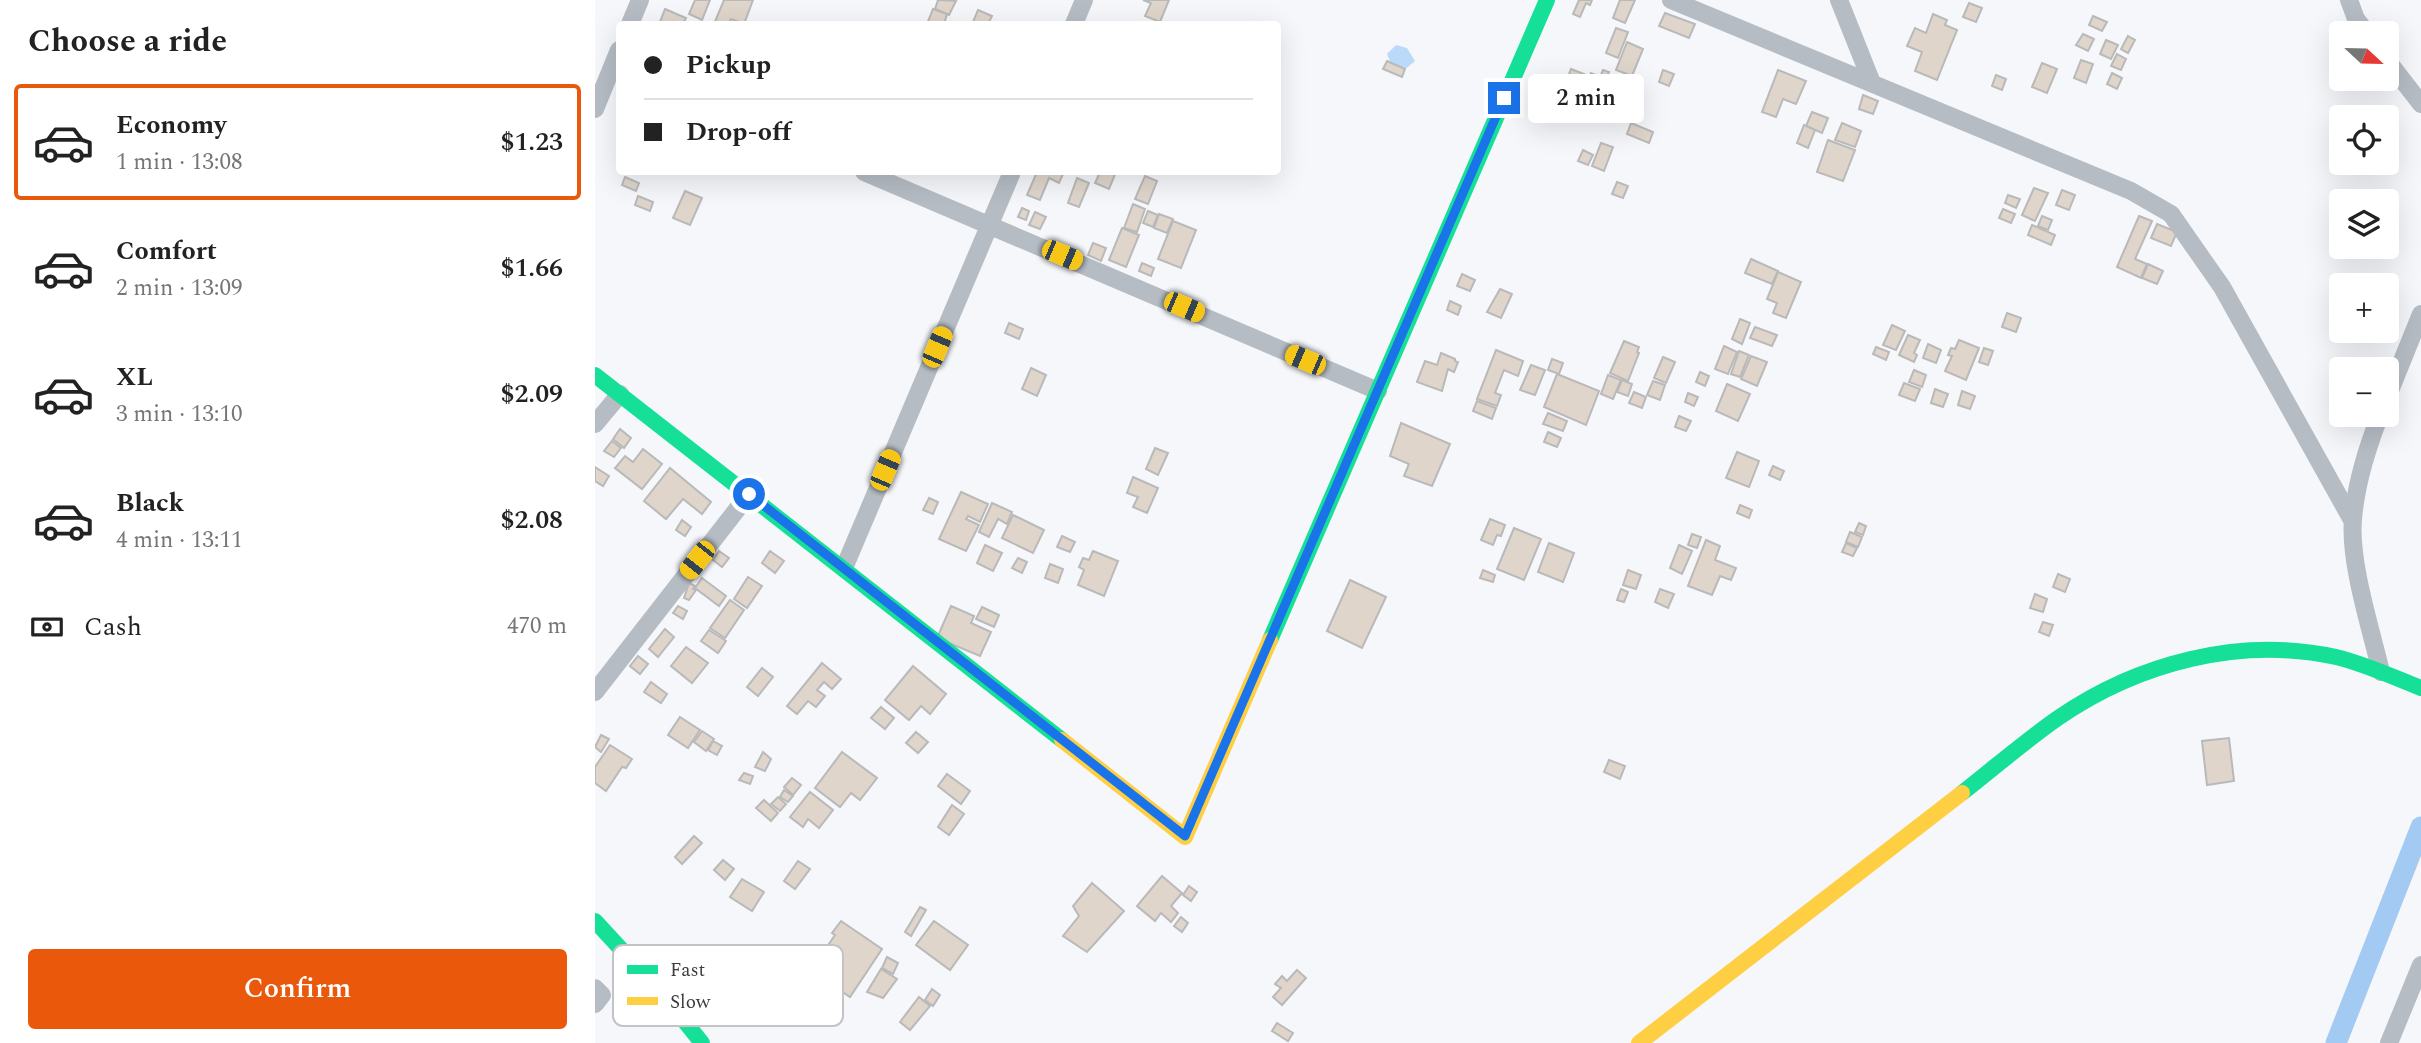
<!DOCTYPE html>
<meta charset="utf-8">
<style>
:root{--surface:#fff;--page:#f6f6f6;--text:#222;--muted:#767676;--line:#e0e0e0;--accent:#ea580c}
body{margin:0;font-family:Spectral,serif;background:var(--page);color:var(--text);height:100vh;display:flex;flex-direction:column;font-size:26px;white-space:nowrap}
*{box-sizing:border-box;margin:0}
p{font-size:23px;color:var(--muted)}
.icon{flex:none;width:38px;height:38px;fill:none;stroke:currentColor;stroke-width:2;stroke-linecap:round;stroke-linejoin:round}
.map{position:relative;flex:1;overflow:hidden}
.drawer{display:flex;flex-direction:column;background:var(--surface);width:595px}
.drawer>*{flex:none}
.banner{position:absolute;left:21px;top:21px;width:665px;height:154px;border-radius:7px;box-shadow:0 7px 28px #0002;display:grid;align-content:center;height:154px;padding:0 28px;background:var(--surface)}
.needle{width:46px;rotate:112deg}
.buttons{position:absolute;left:1734px;top:21px;display:grid;gap:14px}
.buttons a{display:grid;place-items:center;width:70px;height:70px;border-radius:7px;background:var(--surface);box-shadow:0 7px 28px #0002;font-size:35px}
.end{position:absolute;width:32px;height:32px;margin:-16px;border:9px solid #1a73e8;background:#fff;box-shadow:0 0 0 4px #fff}
.from{border-radius:50%}
.bubble{position:absolute;height:49px;border-radius:7px;background:var(--surface);box-shadow:0 7px 28px #0002;font-size:23px;font-weight:600;line-height:49px;text-align:center}
.car{position:absolute;width:21px;height:42px;margin:-21px -10px;border-radius:9px;box-shadow:0 0 5px 2px #0007;background:linear-gradient(#f5c518 24%,#345 0 40%,#f5c518 0 76%,#345 0 86%,#f5c518 0)}
.banner b{display:flex;align-items:center;gap:24px;height:66px;font-size:26px}
.banner b+b{border-top:2px solid var(--line)}
.banner i{width:18px;height:18px;background:var(--text)}
ul{padding:0;list-style:none}
li{display:flex;align-items:center;gap:21px;height:116px;margin:0 14px 10px;padding:0 14px;border:4px solid transparent;border-radius:7px}
li div{flex:1}
li b{display:block;font-size:26px}
li em{font-style:normal;font-weight:600}
li.current{border-color:var(--accent)}
li>.icon{width:63px;height:63px;stroke-width:1.5}
h2{padding:0 28px;font-size:32px;line-height:84px}
.pay{display:flex;align-items:center;gap:18px;height:77px;padding:0 28px;font-size:26px}
.pay p{margin-inline-start:auto}
.primary-button{display:flex;gap:14px;margin-top:auto;padding:14px 28px}
.primary-button a{flex:1;height:80px;border-radius:7px;background:var(--accent);color:#fff;font-size:28px;font-weight:600;line-height:80px;text-align:center}
main{display:flex;flex:1;min-height:0}
.map>svg:first-child{display:block}
</style>
<main>
<section class="drawer">
<h2>Choose a ride</h2>
<ul>
<li class="current"><svg class="icon" aria-label="car" viewBox="0 0 24 24"><path d="M5 17H2v-5l4-1 3-4h7l3 4 3 1v5h-3M9 17h6M6 11h13"/><circle cx="7" cy="17" r="2"/><circle cx="17" cy="17" r="2"/></svg><div><b>Economy</b><p>1 min · 13:08</p></div><em>$1.23</em></li>
<li><svg class="icon" aria-label="car" viewBox="0 0 24 24"><path d="M5 17H2v-5l4-1 3-4h7l3 4 3 1v5h-3M9 17h6M6 11h13"/><circle cx="7" cy="17" r="2"/><circle cx="17" cy="17" r="2"/></svg><div><b>Comfort</b><p>2 min · 13:09</p></div><em>$1.66</em></li>
<li><svg class="icon" aria-label="car" viewBox="0 0 24 24"><path d="M5 17H2v-5l4-1 3-4h7l3 4 3 1v5h-3M9 17h6M6 11h13"/><circle cx="7" cy="17" r="2"/><circle cx="17" cy="17" r="2"/></svg><div><b>XL</b><p>3 min · 13:10</p></div><em>$2.09</em></li>
<li><svg class="icon" aria-label="car" viewBox="0 0 24 24"><path d="M5 17H2v-5l4-1 3-4h7l3 4 3 1v5h-3M9 17h6M6 11h13"/><circle cx="7" cy="17" r="2"/><circle cx="17" cy="17" r="2"/></svg><div><b>Black</b><p>4 min · 13:11</p></div><em>$2.08</em></li>
</ul>
<div class="pay"><svg class="icon" aria-label="cash" viewBox="0 0 24 24"><path d="M3 7h18v10H3z"/><circle cx="12" cy="12" r="2"/></svg>Cash<p>470 m</p></div>
<div class="primary-button"><a>Confirm</a></div>
</section>
<div class="map">
<svg width="1826" height="1043" viewBox="0 0 1826 1043">
<rect width="100%" height="100%" fill="#f5f7fa"/>
<path fill="#bbdafa" d="M801,45L812,48L820,61L808,71L797,66L792,54Z"/>
<g fill="none" stroke-linecap="round" stroke-linejoin="round">
<path stroke="#a3caf2" stroke-width="21" d="M1741,1043L1826,827"/>
</g>
<g fill="#dfd5cb" stroke="#bab9ba" stroke-width="2">
<path d="M100,0H115L107,20L94,14Z"/>
<path d="M129,0H158L149,24L136,19L133,24H119Z"/>
<path d="M343,0L361,1L354,15L340,9Z"/>
<path d="M548,0H574L565,22L550,16L556,3Z"/>
<path d="M984,0H997L995,5L991,3L985,17L978,14Z"/>
<path d="M1025,0H1040L1030,23L1018,18Z"/>
<path d="M1374,3L1387,8L1381,22L1368,17Z"/>
<path d="M70,9L91,18L88,24H71L65,22Z"/>
<path d="M338,9L352,14L349,24H332Z"/>
<path d="M383,10L397,16L393,24L378,22Z"/>
<path d="M1070,13L1100,24L1094,38L1064,26Z"/>
<path d="M1338,14L1352,20L1350,25L1362,30L1342,80L1320,71L1327,52L1312,46L1320,28L1331,33Z"/>
<path d="M1498,16L1512,22L1507,31L1494,25Z"/>
<path d="M1021,28L1033,32L1023,58L1011,53Z"/>
<path d="M1488,34L1499,39L1493,51L1481,45Z"/>
<path d="M1533,36L1540,40L1533,53L1526,49Z"/>
<path d="M1511,40L1523,45L1516,59L1505,54Z"/>
<path d="M1032,42L1048,49L1037,76L1021,70Z"/>
<path d="M1522,54L1531,59L1526,70L1516,66Z"/>
<path d="M1486,60L1498,64L1491,83L1479,78Z"/>
<path d="M792,61L810,69L807,77L788,69Z"/>
<path d="M1447,63L1462,69L1452,93L1437,87Z"/>
<path d="M976,69L989,74L983,87L971,82Z"/>
<path d="M1008,70L1014,72L1001,104L986,97L996,73L1005,77Z"/>
<path d="M1068,70L1079,74L1074,86L1064,82Z"/>
<path d="M1183,70L1211,81L1201,104L1188,99L1181,117L1167,112Z"/>
<path d="M1517,73L1527,78L1522,89L1512,84Z"/>
<path d="M1401,75L1411,79L1407,90L1397,86Z"/>
<path d="M1268,95L1283,101L1278,114L1264,109Z"/>
<path d="M1217,112L1233,118L1227,133L1211,126Z"/>
<path d="M1036,123L1058,132L1054,143L1032,134Z"/>
<path d="M1247,123L1266,131L1260,147L1240,140Z"/>
<path d="M1209,125L1220,130L1213,148L1202,143Z"/>
<path d="M1233,140L1260,150L1248,181L1222,172Z"/>
<path d="M1006,143L1018,147L1009,171L997,166Z"/>
<path d="M988,150L998,155L993,165L983,161Z"/>
<path d="M442,172H462L468,174L464,183L454,178L445,200L432,195Z"/>
<path d="M505,172H521L514,189L500,183Z"/>
<path d="M550,176L562,181L553,204L540,199Z"/>
<path d="M30,177L44,183L41,191L27,185Z"/>
<path d="M482,178L494,183L484,207L473,203Z"/>
<path d="M1022,182L1033,186L1028,198L1017,194Z"/>
<path d="M1439,188L1453,193L1440,221L1427,215Z"/>
<path d="M1467,190L1480,195L1474,210L1461,205Z"/>
<path d="M90,191L107,198L95,225L78,218Z"/>
<path d="M1413,195L1425,199L1421,208L1410,203Z"/>
<path d="M43,196L58,202L55,211L40,205Z"/>
<path d="M538,204L550,209L542,232L529,228Z"/>
<path d="M427,208L434,211L431,220L423,217Z"/>
<path d="M1408,209L1420,214L1416,223L1404,218Z"/>
<path d="M553,211L563,215L558,227L548,223Z"/>
<path d="M440,212L451,217L445,229L434,225Z"/>
<path d="M564,214L578,219L572,233L559,228Z"/>
<path d="M1447,216L1457,220L1453,230L1443,226Z"/>
<path d="M1544,216L1557,221L1540,259L1552,264L1546,278L1522,267Z"/>
<path d="M578,221L601,230L586,268L563,259Z"/>
<path d="M1562,224L1582,232L1576,246L1556,238Z"/>
<path d="M1437,225L1460,235L1456,245L1433,235Z"/>
<path d="M527,228L544,235L531,267L514,260Z"/>
<path d="M498,243L511,248L506,261L493,255Z"/>
<path d="M1156,259L1183,271L1177,284L1150,273Z"/>
<path d="M547,263L559,268L556,276L544,271Z"/>
<path d="M1553,264L1568,271L1562,284L1547,278Z"/>
<path d="M1183,272L1206,282L1191,318L1178,313L1182,303L1172,299Z"/>
<path d="M867,274L880,280L875,291L862,286Z"/>
<path d="M905,289L917,294L906,318L892,312Z"/>
<path d="M855,301L866,306L863,315L852,310Z"/>
<path d="M1412,313L1426,318L1421,332L1407,327Z"/>
<path d="M1145,319L1155,323L1147,344L1137,339Z"/>
<path d="M414,323L428,329L424,339L410,333Z"/>
<path d="M1297,325L1310,331L1301,350L1288,345Z"/>
<path d="M1160,327L1182,335L1177,346L1155,338Z"/>
<path d="M1313,335L1325,340L1319,353L1322,355L1319,362L1304,355Z"/>
<path d="M1364,340L1384,348L1371,380L1350,371L1357,356L1353,355L1356,348L1360,349Z"/>
<path d="M1029,341L1044,347L1042,352L1044,353L1033,381L1015,373Z"/>
<path d="M1333,344L1346,350L1341,363L1328,358Z"/>
<path d="M1129,346L1142,352L1133,374L1120,369Z"/>
<path d="M1281,347L1294,352L1291,360L1278,354Z"/>
<path d="M1389,348L1398,351L1393,365L1384,362Z"/>
<path d="M901,350L928,361L923,376L909,370L900,393L906,395L902,406L882,399Z"/>
<path d="M1144,351L1154,355L1145,377L1136,374Z"/>
<path d="M846,353L860,359V361L863,362L859,372L853,369L847,391L822,382L830,361L842,365Z"/>
<path d="M1156,356L1172,362L1162,386L1146,379Z"/>
<path d="M1068,357L1080,362L1071,383L1059,378Z"/>
<path d="M957,359L968,363L964,374L953,370Z"/>
<path d="M936,365L950,370L940,395L925,390Z"/>
<path d="M436,368L451,375L442,396L427,389Z"/>
<path d="M1319,370L1331,375L1327,387L1314,382Z"/>
<path d="M1105,372L1114,376L1110,386L1101,382Z"/>
<path d="M962,374L1004,391L991,425L949,407Z"/>
<path d="M1013,375L1026,380L1018,399L1006,394Z"/>
<path d="M1027,380L1037,384L1033,396L1022,392Z"/>
<path d="M1058,381L1070,385L1065,400L1052,395Z"/>
<path d="M1309,383L1325,389L1320,401L1304,395Z"/>
<path d="M1132,384L1155,394L1143,421L1121,411Z"/>
<path d="M1340,389L1353,394L1348,407L1336,403Z"/>
<path d="M1367,391L1380,396L1375,409L1363,405Z"/>
<path d="M1039,392L1051,397L1047,408L1034,403Z"/>
<path d="M1093,393L1103,397L1099,406L1090,402Z"/>
<path d="M882,401L901,408L897,419L878,411Z"/>
<path d="M953,413L972,421L968,431L948,424Z"/>
<path d="M1084,416L1096,421L1091,431L1080,427Z"/>
<path d="M806,423L855,444L837,486L809,476L814,464L795,456Z"/>
<path d="M25,429L36,438L29,448L18,439Z"/>
<path d="M953,432L966,438L962,447L949,442Z"/>
<path d="M17,441L26,448L19,457L9,451Z"/>
<path d="M560,448L573,453L563,475L551,469Z"/>
<path d="M48,449L67,464L47,489L20,468L30,456L38,462Z"/>
<path d="M1142,452L1164,461L1154,487L1131,478Z"/>
<path d="M1178,466L1189,471L1185,480L1174,475Z"/>
<path d="M0,467L14,476L8,486L0,481Z"/>
<path d="M75,468L116,502L107,514L88,499L71,519L49,501Z"/>
<path d="M538,477L563,488L552,513L538,507L543,497L532,493Z"/>
<path d="M366,492L393,504L385,522L373,516L371,519L384,525L371,551L344,539Z"/>
<path d="M334,498L343,502L338,514L328,510Z"/>
<path d="M397,503L417,512L412,524L403,519L394,537L384,532Z"/>
<path d="M1145,505L1157,510L1154,518L1142,513Z"/>
<path d="M418,515L449,530L438,553L407,538Z"/>
<path d="M895,519L910,525L906,536L902,535L898,545L886,540Z"/>
<path d="M87,520L96,527L90,536L81,530Z"/>
<path d="M1264,523L1271,526L1268,535L1260,532Z"/>
<path d="M919,528L946,539L929,580L902,569Z"/>
<path d="M1255,532L1267,537L1263,547L1251,542Z"/>
<path d="M1097,534L1106,537L1102,548L1093,545Z"/>
<path d="M467,536L480,542L475,552L462,547Z"/>
<path d="M1111,540L1125,546L1120,560L1141,568L1136,580L1125,576L1117,595L1093,586Z"/>
<path d="M954,543L979,553L968,582L943,572Z"/>
<path d="M1251,543L1262,548L1258,556L1247,552Z"/>
<path d="M390,545L407,553L398,571L382,563Z"/>
<path d="M1084,545L1097,551L1087,574L1075,568Z"/>
<path d="M124,551L134,558L127,567L118,560Z"/>
<path d="M175,551L189,561L180,573L167,563Z"/>
<path d="M498,551L523,561L509,596L483,585L489,570L484,567L488,558L494,560Z"/>
<path d="M423,558L432,562L427,573L417,568Z"/>
<path d="M455,564L468,569L463,583L450,578Z"/>
<path d="M888,570L900,575L898,582L885,578Z"/>
<path d="M1033,570L1046,575L1041,589L1028,585Z"/>
<path d="M1463,574L1475,579L1470,592L1458,587Z"/>
<path d="M153,577L167,586L152,608L139,599Z"/>
<path d="M107,578L131,596L124,606L100,588Z"/>
<path d="M755,580L791,597L767,648L732,631Z"/>
<path d="M94,583L100,586L98,589L101,590L94,600L89,598Z"/>
<path d="M1026,589L1033,592L1029,602L1022,600Z"/>
<path d="M1065,589L1079,594L1073,608L1060,602Z"/>
<path d="M1440,594L1452,599L1448,612L1435,608Z"/>
<path d="M135,600L149,610L130,638L115,628Z"/>
<path d="M83,606L92,611L88,619L78,613Z"/>
<path d="M356,606L379,616L376,623L396,632L385,656L342,638Z"/>
<path d="M387,607L404,615L399,627L381,619Z"/>
<path d="M1448,622L1458,625L1454,636L1444,632Z"/>
<path d="M70,629L79,637L63,657L54,649Z"/>
<path d="M114,630L131,641L123,653L106,641Z"/>
<path d="M91,647L113,663L97,683L76,666Z"/>
<path d="M43,656L53,664L45,674L35,666Z"/>
<path d="M227,663L246,679L237,689L229,682L222,690L230,696L221,707L213,701L202,714L192,706Z"/>
<path d="M318,666L351,694L335,714L326,706L314,720L290,700Z"/>
<path d="M167,668L178,677L163,696L152,687Z"/>
<path d="M56,682L72,694L66,703L49,692Z"/>
<path d="M286,707L299,718L290,729L276,718Z"/>
<path d="M85,717L105,730L93,748L73,735Z"/>
<path d="M107,731L119,739L111,751L99,742Z"/>
<path d="M321,732L333,742L323,753L311,743Z"/>
<path d="M6,735L14,739L6,752L0,747Z"/>
<path d="M1634,738L1639,781L1612,785L1607,741Z"/>
<path d="M118,741L127,746L122,755L113,750Z"/>
<path d="M15,745L37,759L31,768L27,767L11,791L0,783V767Z"/>
<path d="M168,752L176,759L170,771L160,767Z"/>
<path d="M247,752L282,778L265,800L256,793L245,807L220,788Z"/>
<path d="M1014,760L1030,766L1025,779L1009,772Z"/>
<path d="M149,773L158,776L155,784L144,780Z"/>
<path d="M352,774L375,791L366,804L343,786Z"/>
<path d="M197,778L206,785L198,795L189,787Z"/>
<path d="M189,790L198,796L193,802L185,797Z"/>
<path d="M215,792L238,810L224,828L213,819L208,827L195,817Z"/>
<path d="M183,797L191,804L185,811L176,804Z"/>
<path d="M169,800L183,813L176,821L161,808Z"/>
<path d="M357,805L369,814L354,835L343,827Z"/>
<path d="M99,836L107,843L87,864L80,857Z"/>
<path d="M128,860L139,869L130,880L119,870Z"/>
<path d="M203,861L215,869L200,889L189,881Z"/>
<path d="M567,876L587,893L576,906L583,913L576,922L566,913L560,921L542,906Z"/>
<path d="M147,879L169,892L157,911L135,897Z"/>
<path d="M497,883L529,911L492,952L468,936L484,916L478,906Z"/>
<path d="M594,886L602,892L596,901L588,895Z"/>
<path d="M325,907L331,910L316,936L310,932Z"/>
<path d="M586,917L593,923L587,932L579,926Z"/>
<path d="M246,921L287,949L255,997L216,970L240,935L237,933Z"/>
<path d="M339,921L373,945L355,970L321,945Z"/>
<path d="M292,957L303,963L298,974L287,968Z"/>
<path d="M286,969L302,979L288,998L272,992Z"/>
<path d="M702,970L711,978L687,1005L678,997L686,988L680,984L687,976L692,981Z"/>
<path d="M337,989L345,995L338,1006L330,1000Z"/>
<path d="M324,997L335,1006L315,1030L305,1022Z"/>
<path d="M682,1023L698,1033L693,1041L677,1031Z"/>
</g>
<g fill="none" stroke-linecap="round" stroke-linejoin="round">
<g stroke="#b5bcc4" stroke-width="18">
<path d="M1076,0L1536,191L1576,214L1627,287L1757,520"/>
<path d="M1244,0L1277,83"/>
<path d="M1754,0L1761,19L1772,33"/>
<path d="M35,24L45,0"/>
<path d="M479,24L489,0"/>
<path d="M1792,60L1826,104"/>
<path d="M0,109L24,50"/>
<path d="M269,172L783,391"/>
<path d="M1792,398L1826,314"/>
<path d="M1785,415C1772,448 1761,483 1758,519C1754,562 1776,629 1786,672"/>
<path d="M0,424L25,394"/>
<path d="M249,568L417,172"/>
<path d="M0,692L154,494"/>
<path d="M0,988L7,995L0,1004"/>
<path d="M1794,1043L1826,965"/>
</g>
<g stroke="#16e098" stroke-width="16">
<path d="M0,375L467,740"/>
<path d="M675,640L952,0"/>
<path d="M1367,793C1399,768 1430,741 1463,718C1543,663 1645,636 1741,657C1770,664 1798,677 1826,688"/>
<path d="M0,921L71,998L107,1043"/>
</g>
<g stroke="#ffcf43" stroke-width="16">
<path d="M467,740L590,837L675,640"/>
<path d="M1044,1043L1367,793"/>
</g>
</g>
<g fill="none" stroke-linecap="round" stroke-linejoin="round">
<path stroke="#1a73e8" stroke-width="9" d="M154,494L590,836L909,98"/>
</g>
<rect x="18" y="945" width="230" height="81" rx="10" fill="#fff" stroke="#c4c4c5" stroke-width="2"/>
<rect x="32" y="965" width="31" height="9" fill="#16e098"/>
<rect x="32" y="997" width="31" height="8" fill="#ffcf43"/>
<g font-size="19" fill="#3a3c3e">
<text x="75" y="976">Fast</text>
<text x="75" y="1008">Slow</text>
</g>
</svg>
<div class="buttons">
<a><svg class="needle" viewBox="-14 -14 28 28"><path d="M0-13l5 13h-10z" fill="#e53935"/><path d="M0 13l5-13h-10z" fill="#767676"/></svg></a>
<a><svg class="icon" aria-label="locate" viewBox="0 0 24 24"><circle cx="12" cy="12" r="6"/><path d="M12 2v4M12 18v4M2 12h4M18 12h4"/></svg></a>
<a><svg class="icon" aria-label="layers" viewBox="0 0 24 24"><path d="M12 4l9 5-9 5-9-5zM3 14l9 5 9-5"/></svg></a>
<a>+</a>
<a>−</a>
</div>
<i class="end from" style="left:154px;top:494px"></i>
<i class="end" style="left:909px;top:98px"></i>
<div class="bubble" style="left:933px;top:74px;width:116px">2 min</div>
<i class="car" style="left:467px;top:255px;rotate:113deg"></i>
<i class="car" style="left:589px;top:307px;rotate:113deg"></i>
<i class="car" style="left:342px;top:347px;rotate:23deg"></i>
<i class="car" style="left:710px;top:360px;rotate:293deg"></i>
<i class="car" style="left:290px;top:470px;rotate:23deg"></i>
<i class="car" style="left:102px;top:560px;rotate:218deg"></i>
<div class="banner">
<b><i class="from"></i>Pickup</b>
<b><i></i>Drop-off</b>
</div>
</div>
</main>
